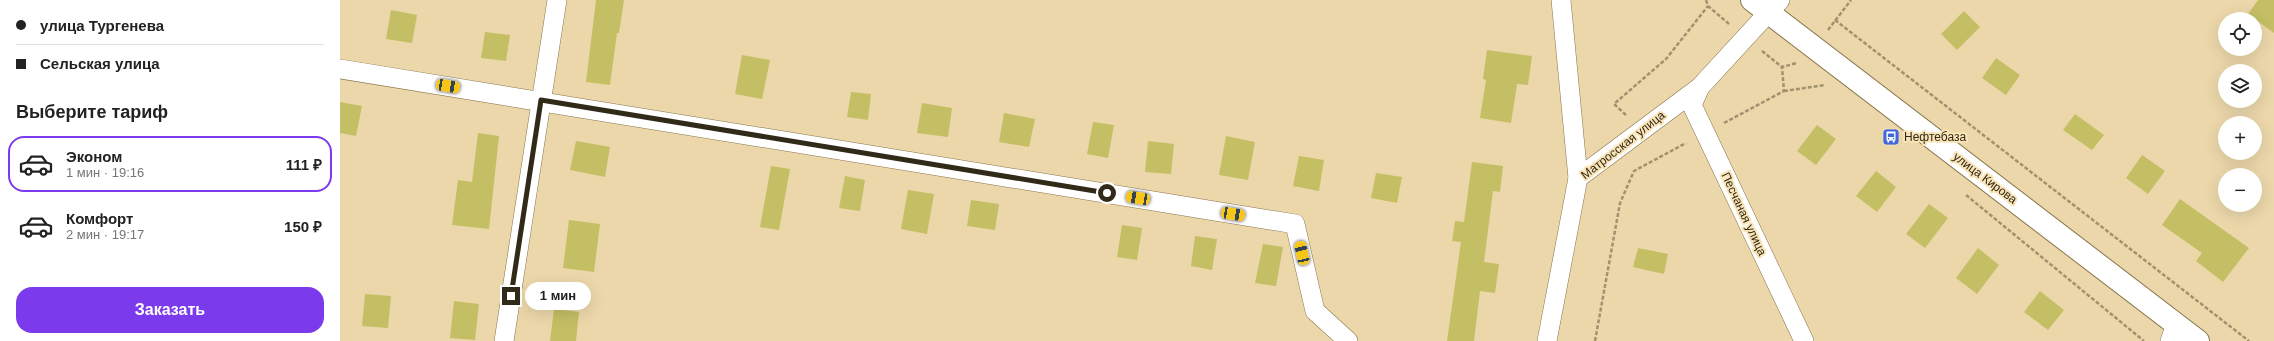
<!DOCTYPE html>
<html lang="ru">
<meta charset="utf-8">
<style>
:root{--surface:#fff;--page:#f2f2f2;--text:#222;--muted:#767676;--line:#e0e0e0;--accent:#7c3aed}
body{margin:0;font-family:Helvetica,sans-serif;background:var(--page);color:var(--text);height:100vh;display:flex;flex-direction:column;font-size:15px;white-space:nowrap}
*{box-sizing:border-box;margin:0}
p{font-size:13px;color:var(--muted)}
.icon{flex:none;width:22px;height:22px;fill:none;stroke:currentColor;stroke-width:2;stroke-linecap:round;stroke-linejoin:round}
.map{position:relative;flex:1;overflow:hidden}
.side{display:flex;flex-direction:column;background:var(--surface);width:340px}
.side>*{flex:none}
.guide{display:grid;align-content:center;height:88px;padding:0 16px;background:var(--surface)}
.fabs{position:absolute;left:1878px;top:12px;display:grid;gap:8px}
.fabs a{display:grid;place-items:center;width:44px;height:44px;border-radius:50%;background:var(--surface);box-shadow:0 4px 16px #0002;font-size:20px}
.end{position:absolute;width:18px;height:18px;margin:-9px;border:5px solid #322a18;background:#fff;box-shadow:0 0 0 2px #fff}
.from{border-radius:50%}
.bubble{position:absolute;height:28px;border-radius:14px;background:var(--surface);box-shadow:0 4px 16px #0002;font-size:13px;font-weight:700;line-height:28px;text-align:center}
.car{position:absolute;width:12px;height:24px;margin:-12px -6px;border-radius:5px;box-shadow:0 0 3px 1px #0007;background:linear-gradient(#f5c518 24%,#345 0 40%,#f5c518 0 76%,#345 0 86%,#f5c518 0)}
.guide b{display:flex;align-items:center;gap:14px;height:38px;font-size:15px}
.guide b+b{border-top:1px solid var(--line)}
.guide i{width:10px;height:10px;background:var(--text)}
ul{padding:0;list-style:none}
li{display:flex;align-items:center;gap:12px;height:56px;margin:0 8px 6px;padding:0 8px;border:2px solid transparent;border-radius:16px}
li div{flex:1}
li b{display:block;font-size:15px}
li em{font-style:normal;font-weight:700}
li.current{border-color:var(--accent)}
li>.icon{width:36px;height:36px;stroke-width:1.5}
h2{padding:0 16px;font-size:18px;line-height:48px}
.action{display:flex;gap:8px;margin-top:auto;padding:8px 16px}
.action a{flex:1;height:46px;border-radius:16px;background:var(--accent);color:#fff;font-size:16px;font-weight:700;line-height:46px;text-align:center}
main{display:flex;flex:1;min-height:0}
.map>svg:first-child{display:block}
</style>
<main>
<section class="side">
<div class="guide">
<b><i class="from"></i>улица Тургенева</b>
<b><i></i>Сельская улица</b>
</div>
<h2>Выберите тариф</h2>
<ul>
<li class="current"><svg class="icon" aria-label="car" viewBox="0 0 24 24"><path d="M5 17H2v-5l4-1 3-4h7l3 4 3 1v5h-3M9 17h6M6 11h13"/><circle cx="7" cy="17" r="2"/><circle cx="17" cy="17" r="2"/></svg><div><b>Эконом</b><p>1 мин · 19:16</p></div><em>111 ₽</em></li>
<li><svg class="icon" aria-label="car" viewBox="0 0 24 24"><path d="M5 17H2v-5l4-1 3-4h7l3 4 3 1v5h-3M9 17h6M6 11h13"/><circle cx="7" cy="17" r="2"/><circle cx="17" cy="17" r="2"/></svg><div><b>Комфорт</b><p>2 мин · 19:17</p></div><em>150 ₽</em></li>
</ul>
<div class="action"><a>Заказать</a></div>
</section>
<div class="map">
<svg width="1934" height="341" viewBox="0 0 1934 341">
<rect width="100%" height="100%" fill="#ecd7aa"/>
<g fill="#c4bf65">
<path d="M256,0H284L279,33H277L270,85L246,82Z"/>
<path d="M1918,0H1934V33L1908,14Z"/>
<path d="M51,10L77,15L72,43L46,39Z"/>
<path d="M1624,11L1640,27L1617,50L1601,34Z"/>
<path d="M145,32L170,35L166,61L141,58Z"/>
<path d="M1147,50L1192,56L1188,85L1177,84L1171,123L1140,118L1146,80L1143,79Z"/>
<path d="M402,55L430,60L422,99L395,94Z"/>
<path d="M1656,58L1680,75L1666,95L1642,78Z"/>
<path d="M511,92L531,94L528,120L507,117Z"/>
<path d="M0,102L22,106L16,136L0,133Z"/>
<path d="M582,103L612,108L608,137L577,133Z"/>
<path d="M664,113L695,119L689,147L659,142Z"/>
<path d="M1735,114L1764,135L1752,150L1723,130Z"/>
<path d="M753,122L774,125L768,158L747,154Z"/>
<path d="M1477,125L1496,139L1476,165L1457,151Z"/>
<path d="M138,133L159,136L149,229L112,225L118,180L132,182Z"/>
<path d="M886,136L915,142L908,180L879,175Z"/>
<path d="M236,141L270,147L265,177L230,170Z"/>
<path d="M808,141L834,144L831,174L805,172Z"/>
<path d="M1802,155L1825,171L1808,194L1786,178Z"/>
<path d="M959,156L984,160L979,191L953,186Z"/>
<path d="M1132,162L1163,166L1160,192L1153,191L1144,262L1159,264L1155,293L1140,291L1134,341H1107L1121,242L1112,241L1115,221L1124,222Z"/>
<path d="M431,166L450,169L439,230L420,227Z"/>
<path d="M1536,171L1556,187L1537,212L1516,196Z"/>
<path d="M1036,173L1062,177L1057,203L1031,198Z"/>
<path d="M505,176L525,180L520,211L499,208Z"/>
<path d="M568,190L594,194L587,234L561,229Z"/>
<path d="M1840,199L1909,248L1883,282L1856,261L1862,253L1822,225Z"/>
<path d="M631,200L659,204L655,230L627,226Z"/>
<path d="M1589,204L1608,218L1585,248L1566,234Z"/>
<path d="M229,220L260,224L254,272L223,268Z"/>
<path d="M782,225L802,228L797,260L777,257Z"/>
<path d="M855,236L877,239L872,270L851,266Z"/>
<path d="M923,244L943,247L936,286L915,283Z"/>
<path d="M1298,248L1328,254L1324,274L1293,267Z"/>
<path d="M1638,248L1659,265L1637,294L1616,278Z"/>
<path d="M1700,291L1724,310L1708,330L1684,312Z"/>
<path d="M25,294L51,296L48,328L22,326Z"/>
<path d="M114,301L139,304L135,340L110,338Z"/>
<path d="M214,309L239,312L236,341H210Z"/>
</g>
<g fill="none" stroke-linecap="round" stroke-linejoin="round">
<g stroke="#87744a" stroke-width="20">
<g id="minor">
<path d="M1221,0L1238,178"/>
<path d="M0,69L955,224L975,311L1008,341"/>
<path d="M1360,87L1352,105L1464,341"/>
<path d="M164,341L217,0"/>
<path d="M1207,341L1238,178L1360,87L1440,0"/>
<path d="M1830,341L1836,324"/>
</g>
</g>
<g stroke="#87744a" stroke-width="24">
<path id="secondary" d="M1412,0L1858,341"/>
</g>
<g stroke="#a1926f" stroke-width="2.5" stroke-dasharray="4 2" stroke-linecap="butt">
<path d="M1366,0L1368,6L1389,24"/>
<path d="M1495,20L1909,341"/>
<path d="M1488,30L1511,0"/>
<path d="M1422,51L1442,67L1457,63"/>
<path d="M1444,91L1485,85"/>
<path d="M1286,115L1274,104L1326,59L1368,6"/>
<path d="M1384,123L1444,91L1442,67"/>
<path d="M1626,195L1804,341"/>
<path d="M1255,341L1280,203L1294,171L1346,143"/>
</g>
<use href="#minor" stroke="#fff" stroke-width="19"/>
<use href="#secondary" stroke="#fff" stroke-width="22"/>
</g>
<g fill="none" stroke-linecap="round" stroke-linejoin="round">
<path stroke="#322a18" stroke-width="5" d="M171,296L201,100L767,193"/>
</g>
<defs>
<g id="bus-square" transform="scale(0.9)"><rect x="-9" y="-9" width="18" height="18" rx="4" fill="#4168da" stroke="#f9e4b7"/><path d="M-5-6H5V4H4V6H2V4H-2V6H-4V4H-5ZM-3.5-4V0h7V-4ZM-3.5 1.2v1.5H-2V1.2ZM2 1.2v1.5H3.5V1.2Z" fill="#fff"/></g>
</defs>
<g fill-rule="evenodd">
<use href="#bus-square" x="1551" y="137"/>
</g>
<g text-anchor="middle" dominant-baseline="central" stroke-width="4" stroke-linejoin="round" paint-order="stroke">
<g font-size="12" fill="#322a18" stroke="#f9e4b7" text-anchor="start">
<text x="1564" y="137">Нефтебаза</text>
</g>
<g font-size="12" fill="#322a18" stroke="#f9e4b7">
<text transform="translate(1283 145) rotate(-38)">Матросская улица</text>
<text transform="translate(1645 178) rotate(37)">улица Кирова</text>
<text transform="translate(1404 214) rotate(65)">Песчаная улица</text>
</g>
</g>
</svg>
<div class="fabs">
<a><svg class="icon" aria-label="locate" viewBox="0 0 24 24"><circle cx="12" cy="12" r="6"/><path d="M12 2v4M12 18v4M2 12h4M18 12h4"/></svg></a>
<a><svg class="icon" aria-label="layers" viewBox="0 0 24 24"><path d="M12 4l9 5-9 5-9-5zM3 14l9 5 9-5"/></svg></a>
<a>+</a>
<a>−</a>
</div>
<i class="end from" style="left:767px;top:193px"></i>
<i class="end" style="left:171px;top:296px"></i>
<div class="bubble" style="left:185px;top:282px;width:66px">1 мин</div>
<i class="car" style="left:108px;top:86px;rotate:99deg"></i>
<i class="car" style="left:798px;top:198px;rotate:279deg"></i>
<i class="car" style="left:893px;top:214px;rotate:99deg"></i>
<i class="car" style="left:962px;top:253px;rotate:347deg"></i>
</div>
</main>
